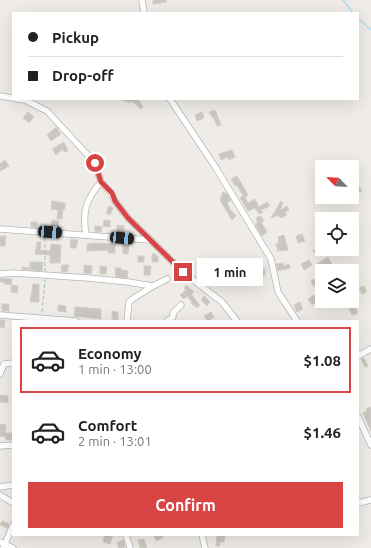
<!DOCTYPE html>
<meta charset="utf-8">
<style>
:root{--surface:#fff;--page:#f6f6f6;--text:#222;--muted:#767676;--line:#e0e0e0;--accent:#d84444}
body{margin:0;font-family:Ubuntu,sans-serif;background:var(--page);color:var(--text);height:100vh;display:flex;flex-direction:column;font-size:15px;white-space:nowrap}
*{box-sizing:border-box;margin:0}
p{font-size:13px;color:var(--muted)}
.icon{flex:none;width:22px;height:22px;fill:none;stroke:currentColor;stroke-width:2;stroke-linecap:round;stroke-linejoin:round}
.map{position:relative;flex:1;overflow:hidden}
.details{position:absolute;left:12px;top:320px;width:347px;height:216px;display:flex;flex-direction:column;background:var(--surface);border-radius:0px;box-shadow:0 4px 16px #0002}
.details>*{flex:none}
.guide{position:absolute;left:12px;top:12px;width:347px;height:88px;border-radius:0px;box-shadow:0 4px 16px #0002;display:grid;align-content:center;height:88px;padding:0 16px;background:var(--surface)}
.needle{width:26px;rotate:295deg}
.fabs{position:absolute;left:315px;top:160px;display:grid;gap:8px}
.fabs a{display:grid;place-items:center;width:44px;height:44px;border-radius:0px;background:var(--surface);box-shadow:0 4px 16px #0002;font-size:20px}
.end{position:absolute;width:18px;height:18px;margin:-9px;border:5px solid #d84444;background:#fff;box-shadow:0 0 0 2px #fff}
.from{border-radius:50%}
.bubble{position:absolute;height:28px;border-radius:0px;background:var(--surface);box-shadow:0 4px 16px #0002;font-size:13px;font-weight:600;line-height:28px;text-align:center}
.car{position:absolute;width:12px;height:24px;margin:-12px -6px;border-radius:5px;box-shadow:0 0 3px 1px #0007;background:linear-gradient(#222 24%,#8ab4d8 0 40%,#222 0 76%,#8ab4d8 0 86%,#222 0)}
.guide b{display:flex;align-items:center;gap:14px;height:38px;font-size:15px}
.guide b+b{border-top:1px solid var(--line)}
.guide i{width:10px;height:10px;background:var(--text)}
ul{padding:7px 0 0;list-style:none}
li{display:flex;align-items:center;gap:12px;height:66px;margin:0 8px 6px;padding:0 8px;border:2px solid transparent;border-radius:0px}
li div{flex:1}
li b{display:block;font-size:15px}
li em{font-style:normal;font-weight:600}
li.active{border-color:var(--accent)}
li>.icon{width:36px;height:36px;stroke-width:1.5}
.action{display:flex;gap:8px;margin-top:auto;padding:8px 16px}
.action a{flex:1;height:46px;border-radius:0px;background:var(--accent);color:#fff;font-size:16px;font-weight:600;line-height:46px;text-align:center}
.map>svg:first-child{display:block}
</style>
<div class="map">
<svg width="371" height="548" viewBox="0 0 371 548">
<rect width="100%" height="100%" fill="#efece7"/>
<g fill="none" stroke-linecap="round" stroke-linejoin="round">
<g stroke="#afddf7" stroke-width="1.5">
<path d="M343,0L353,13"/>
<path d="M358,18L371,30"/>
</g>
</g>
<g fill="#cac7c3" stroke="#d3cec6">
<path d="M153,0H166V2L153,4Z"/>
<path d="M121,99H138L143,107L140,109L138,106L131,101L129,103Z"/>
<path d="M215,110L221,125L217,126L214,118H213L209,112Z"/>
<path d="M28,112L34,117L29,123L23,118Z"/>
<path d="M202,112L204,118L197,121L195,115Z"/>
<path d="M56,127L61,134L51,141L47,135Z"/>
<path d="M64,142L68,151L64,152L63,149L56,155L52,149Z"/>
<path d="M232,150L235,157L229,160L228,157L221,160L219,154Z"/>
<path d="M5,160L9,166L0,171V164Z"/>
<path d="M237,176L248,195L245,197L248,203L255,199L259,207L267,202L270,206L261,210L263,212L259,214L255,208L248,211L240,198L243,196L237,185L235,186L231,179Z"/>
<path d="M359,186L362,191L356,193L354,188Z"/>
<path d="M223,192L227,194L231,200L227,203L231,211H232L236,216L232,220L220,200Z"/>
<path d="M52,201L65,203V209H63L62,219H57L58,210L51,209Z"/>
<path d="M281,201L283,203L280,210L287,206L289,210L285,212L287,215L280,218L278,215L271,218Z"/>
<path d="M109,206L113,208L110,215L106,213Z"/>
<path d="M261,216L264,221L261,222L267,232L262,236L255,224L258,222L256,218Z"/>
<path d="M52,220L59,221L58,227L51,226Z"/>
<path d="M104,220L110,221V227L103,226Z"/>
<rect x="31" y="222" width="6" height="5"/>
<path d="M117,225L124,226V233H117Z"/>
<path d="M95,226L102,227L101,232H95Z"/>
<path d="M302,234L305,241L298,243L296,236Z"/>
<path d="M284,235L288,250L278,251L276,244L279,243L278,237Z"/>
<path d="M0,236H6L5,246H0Z"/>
<path d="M71,239L78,240L76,248H70Z"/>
<path d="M37,242H41L40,250L50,251L51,244L61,245L60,263H50V255L35,254Z"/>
<path d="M94,243L115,244V253H108V250L87,251V244Z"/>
<path d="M123,243H129L128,254H123Z"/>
<path d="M320,245L324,251L317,256L313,251Z"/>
<path d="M152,254H156V256H158V262H152Z"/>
<rect x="138" y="256" width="6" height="6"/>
<path d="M328,257L332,265L320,272L315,265Z"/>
<path d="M309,260L312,265L304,270L301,264Z"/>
<path d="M30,262H43L42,271L22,269V267L30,268Z"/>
<path d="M283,263L284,266L289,264L290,268L278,271L276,264Z"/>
<path d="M62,265H69L67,272H61Z"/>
<path d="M84,265L92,266L91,274L84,273Z"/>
<path d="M100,266L107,267L106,274H100Z"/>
<path d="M144,266H151L150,275H144Z"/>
<path d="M115,268H121V270L128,271L127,278L116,277Z"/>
<rect x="257" y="269" width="8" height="6"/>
<path d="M0,278L12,279L11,285L4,284V282H0Z"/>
<path d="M318,278L320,284L313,286L311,280Z"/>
<path d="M33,284H39V302H30Z"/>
<path d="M12,285L18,286L17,293L11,292Z"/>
<path d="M186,285L194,292L191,294L200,305L197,308L191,303L192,302L187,296L184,299L180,295L186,290L184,288Z"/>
<path d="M364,286L367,292L362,294L359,288Z"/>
<path d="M314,295L318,300L312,305L308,299Z"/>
<path d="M204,296L210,302L207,306L201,300Z"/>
<path d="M300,302L303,309L297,312L294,305Z"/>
<rect x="2" y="304" width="7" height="7"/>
<path d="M58,305L66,306V312L58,311Z"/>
<path d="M355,306L358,313L352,315L349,308Z"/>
<path d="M75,307L101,309V319L74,316Z"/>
<path d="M112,311L118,312V320L112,319Z"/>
<path d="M211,312L214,317L208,321L204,316Z"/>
<path d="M0,320H5L4,328L0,327Z"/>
<path d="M364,358L368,366L365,367L361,359Z"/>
<path d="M0,395L8,396V403L0,402Z"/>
<path d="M371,407V431L363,413L367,412L366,409Z"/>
<path d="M0,424L6,425L5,433H12V440H6V437L0,436Z"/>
<path d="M2,521L9,524L7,528L0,525Z"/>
<path d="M105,535H113L110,544L103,542Z"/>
<path d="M154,535H162L163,538L156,541Z"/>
<path d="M217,535H225L224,542H220V546H216Z"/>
<path d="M144,539L147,548H140L138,540Z"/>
<path d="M123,540L125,547L119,548L117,543Z"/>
</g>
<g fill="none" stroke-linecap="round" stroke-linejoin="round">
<g stroke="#b4b7ba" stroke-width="7">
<g id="minor">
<path d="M142,0L144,13"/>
<path d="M0,96L13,98"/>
<path d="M17,99L25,100L47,111L95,163L101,182"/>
<path d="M170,99L216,168L271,259L278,292L297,321"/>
<path d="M0,229L151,240"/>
<path d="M86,235C82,212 86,199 101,182L111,193L115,201L128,218L183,272L222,302L237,321"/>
<path d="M0,274L14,273L88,278L128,282L153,286L167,279"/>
<path d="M0,315L76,321"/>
<path d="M127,321L129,302L131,300L153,286"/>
<path d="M167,321L173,317V313L181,305"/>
<path d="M358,356L371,349"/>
<path d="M0,374L4,364L13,363"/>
<path d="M358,417L371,445"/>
<path d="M0,446L13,445"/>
<path d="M0,487L13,485"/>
<path d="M0,495L13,503"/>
<path d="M358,503L371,500"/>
<path d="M126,535L130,548"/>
<path d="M202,535L205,548"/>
<path d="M0,542L13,548"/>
<path d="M3,548L13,525"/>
</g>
</g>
<g stroke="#a0c4a7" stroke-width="1" stroke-dasharray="4 2" stroke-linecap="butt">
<path d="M45,238V271"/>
<path d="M42,312L45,280"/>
</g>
<use href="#minor" stroke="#fff" stroke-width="5.5"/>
</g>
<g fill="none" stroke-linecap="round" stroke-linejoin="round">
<path stroke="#d84444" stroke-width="5" d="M95,163L101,182L112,193L115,201L128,218L183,272"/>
</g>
</svg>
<div class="fabs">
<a><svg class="needle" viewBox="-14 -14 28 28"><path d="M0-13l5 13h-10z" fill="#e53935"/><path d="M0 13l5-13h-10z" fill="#767676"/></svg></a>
<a><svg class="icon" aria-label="locate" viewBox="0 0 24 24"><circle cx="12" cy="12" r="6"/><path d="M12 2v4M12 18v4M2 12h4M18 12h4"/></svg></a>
<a><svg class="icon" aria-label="layers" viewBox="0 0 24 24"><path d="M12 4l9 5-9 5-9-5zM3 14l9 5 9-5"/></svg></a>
</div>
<i class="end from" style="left:95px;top:163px"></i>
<i class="end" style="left:183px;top:272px"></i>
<div class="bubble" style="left:197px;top:258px;width:66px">1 min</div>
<i class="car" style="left:50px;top:232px;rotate:94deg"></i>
<i class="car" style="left:122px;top:238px;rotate:95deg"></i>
<div class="guide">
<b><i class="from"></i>Pickup</b>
<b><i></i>Drop-off</b>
</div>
<section class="details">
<ul>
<li class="active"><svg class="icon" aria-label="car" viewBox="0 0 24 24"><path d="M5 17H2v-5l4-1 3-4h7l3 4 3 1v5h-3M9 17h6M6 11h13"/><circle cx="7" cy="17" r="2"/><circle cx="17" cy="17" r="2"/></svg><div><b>Economy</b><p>1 min · 13:00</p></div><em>$1.08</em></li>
<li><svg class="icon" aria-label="car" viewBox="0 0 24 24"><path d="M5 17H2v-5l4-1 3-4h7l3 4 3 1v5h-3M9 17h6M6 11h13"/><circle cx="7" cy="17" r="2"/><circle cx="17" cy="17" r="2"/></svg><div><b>Comfort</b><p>2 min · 13:01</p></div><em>$1.46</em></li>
</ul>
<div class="action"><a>Confirm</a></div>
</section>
</div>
